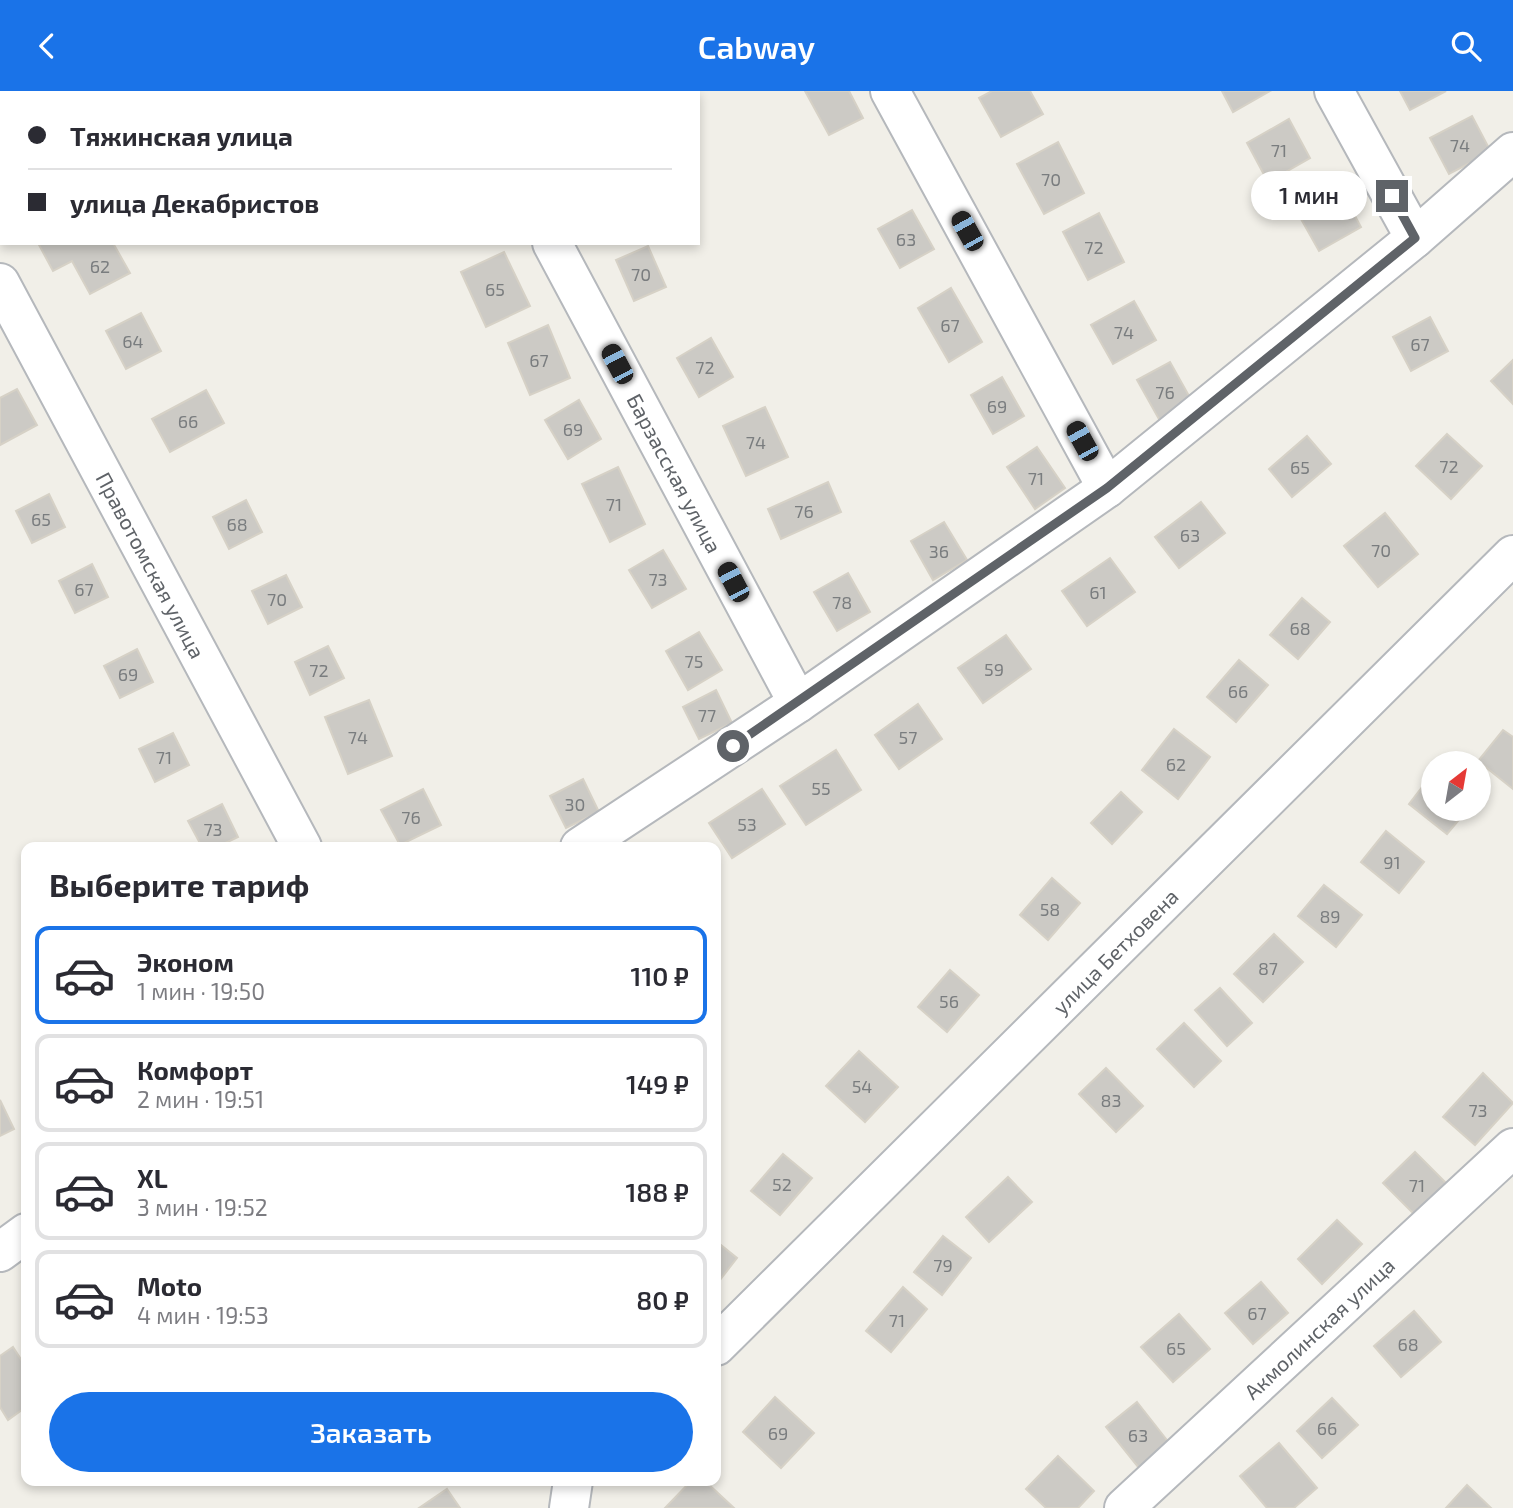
<!DOCTYPE html>
<html lang="ru">
<meta charset="utf-8">
<style>
:root{--surface:#fff;--page:#f7f7f7;--text:#2b2b33;--muted:#7c7c81;--line:#e1e1e2;--accent:#1a73e8}
body{margin:0;font-family:"Exo 2",sans-serif;background:var(--page);color:var(--text);height:100vh;display:flex;flex-direction:column;font-size:26px;white-space:nowrap}
*{box-sizing:border-box;margin:0}
p{font-size:23px;color:var(--muted)}
.icon{flex:none;width:38px;height:38px;fill:none;stroke:currentColor;stroke-width:2;stroke-linecap:round;stroke-linejoin:round}
.map{position:relative;flex:1;overflow:hidden}
.panel{position:absolute;left:21px;top:751px;width:700px;height:644px;display:flex;flex-direction:column;background:var(--surface);border-radius:14px;box-shadow:0 4px 10px #0003}
.panel>*{flex:none}
.guide{position:absolute;left:0px;top:0px;width:700px;height:154px;box-shadow:0 4px 10px #0003;display:grid;align-content:center;height:154px;padding:0 28px;background:var(--surface)}
.needle{width:46px;rotate:31deg}
.controls{position:absolute;left:1421px;top:660px;display:grid;gap:14px}
.controls a{display:grid;place-items:center;width:70px;height:70px;border-radius:50%;background:var(--surface);box-shadow:0 4px 10px #0003;font-size:35px}
.end{position:absolute;width:32px;height:32px;margin:-16px;border:9px solid #5f6368;background:#fff;box-shadow:0 0 0 4px #fff}
.from{border-radius:50%}
.bubble{position:absolute;height:49px;border-radius:24px;background:var(--surface);box-shadow:0 4px 10px #0003;font-size:23px;font-weight:600;line-height:49px;text-align:center}
.car{position:absolute;width:21px;height:42px;margin:-21px -10px;border-radius:9px;box-shadow:0 0 5px 2px #0007;background:linear-gradient(#222 24%,#8ab4d8 0 40%,#222 0 76%,#8ab4d8 0 86%,#222 0)}
.guide b{display:flex;align-items:center;gap:24px;height:66px;font-size:26px}
.guide b+b{border-top:2px solid var(--line)}
.guide i{width:18px;height:18px;background:var(--text)}
ul{padding:0;list-style:none}
li{display:flex;align-items:center;gap:21px;height:98px;margin:0 14px 10px;padding:0 14px;border:4px solid var(--line);border-radius:14px}
li div{flex:1}
li b{display:block;font-size:26px}
li em{font-style:normal;font-weight:600}
li.active{border-color:var(--accent)}
li>.icon{width:63px;height:63px;stroke-width:1.5}
h2{padding:0 28px;font-size:32px;line-height:84px}
.button{display:flex;gap:14px;margin-top:auto;padding:14px 28px}
.button a{flex:1;height:80px;border-radius:42px;background:var(--accent);color:#fff;font-size:28px;font-weight:600;line-height:80px;text-align:center}
header{display:flex;justify-content:space-between;align-items:center;height:91px;padding:0 28px;background:var(--accent);color:#fff;font-size:32px;font-weight:600}
.map>svg:first-child{display:block}
</style>
<header><svg class="icon" aria-label="back" viewBox="0 0 24 24"><path d="M15 5l-7 7 7 7"/></svg>Cabway<svg class="icon" aria-label="search" viewBox="0 0 24 24"><circle cx="10" cy="10" r="6"/><path d="M15 15l6 6"/></svg></header>
<div class="map">
<svg width="1513" height="1417" viewBox="0 0 1513 1417">
<rect width="100%" height="100%" fill="#f1efe8"/>
<g fill="#cccac5" stroke="#d6d1c6" stroke-width="2">
<path d="M805,0H849L863,27L829,44Z"/>
<path d="M992,0H1030L1043,23L1001,46L979,7Z"/>
<path d="M1222,0H1270L1233,21Z"/>
<path d="M1400,0H1446L1410,19Z"/>
<path d="M1472,25L1491,61L1449,83L1430,47Z"/>
<path d="M1289,28L1310,67L1268,91L1247,52Z"/>
<path d="M1058,51L1084,102L1044,123L1017,73Z"/>
<path d="M1340,97L1361,136L1319,160L1297,121Z"/>
<path d="M912,119L934,158L900,177L878,138Z"/>
<path d="M1099,122L1124,171L1088,189L1063,141Z"/>
<path d="M38,152H113L130,182L90,203L72,170L53,180Z"/>
<path d="M648,155L666,196L634,210L616,169Z"/>
<path d="M504,161L530,215L486,236L461,181Z"/>
<path d="M951,197L982,251L949,271L918,217Z"/>
<path d="M1134,210L1156,249L1113,273L1091,234Z"/>
<path d="M141,222L161,260L126,278L106,240Z"/>
<path d="M1430,226L1448,260L1411,280L1393,246Z"/>
<path d="M548,234L570,287L530,304L508,252Z"/>
<path d="M711,247L733,286L699,306L677,267Z"/>
<path d="M1513,269V313L1491,290Z"/>
<path d="M1170,271L1193,312L1160,330L1137,289Z"/>
<path d="M1002,286L1024,325L993,343L971,304Z"/>
<path d="M17,298L37,334L0,354V307Z"/>
<path d="M206,299L224,332L170,361L152,328Z"/>
<path d="M579,309L601,348L568,368L545,329Z"/>
<path d="M765,316L788,366L746,385L723,335Z"/>
<path d="M1447,343L1482,375L1451,408L1416,375Z"/>
<path d="M1307,345L1331,373L1292,406L1269,378Z"/>
<path d="M1037,356L1065,397L1035,418L1007,376Z"/>
<path d="M618,376L645,433L610,451L582,393Z"/>
<path d="M828,391L841,421L781,448L768,418Z"/>
<path d="M49,403L65,436L32,452L16,420Z"/>
<path d="M246,409L262,441L229,458L213,426Z"/>
<path d="M1201,411L1225,442L1179,477L1155,446Z"/>
<path d="M1385,422L1418,463L1378,496L1344,455Z"/>
<path d="M944,431L967,469L933,489L911,450Z"/>
<path d="M663,459L686,498L652,517L629,479Z"/>
<path d="M1110,467L1135,501L1087,535L1062,500Z"/>
<path d="M92,473L108,506L75,522L59,490Z"/>
<path d="M848,482L870,521L837,540L814,501Z"/>
<path d="M286,484L302,516L268,533L252,500Z"/>
<path d="M1302,507L1330,531L1298,568L1270,544Z"/>
<path d="M699,541L722,579L688,599L666,560Z"/>
<path d="M1006,544L1031,578L983,612L958,577Z"/>
<path d="M328,555L344,587L310,604L295,571Z"/>
<path d="M137,558L153,591L120,607L104,575Z"/>
<path d="M1239,569L1268,594L1236,631L1207,606Z"/>
<path d="M716,599L732,632L699,648L683,616Z"/>
<path d="M369,609L392,665L348,683L325,626Z"/>
<path d="M918,613L942,648L899,678L875,644Z"/>
<path d="M1174,638L1210,666L1178,708L1142,679Z"/>
<path d="M1503,639L1513,646V698L1478,670Z"/>
<path d="M173,642L189,674L155,691L139,658Z"/>
<path d="M836,659L861,699L806,734L780,695Z"/>
<path d="M1433,682V718H1468L1447,743L1409,713Z"/>
<path d="M583,688L599,721L566,737L550,705Z"/>
<path d="M423,698L441,734L400,754L381,719Z"/>
<path d="M762,698L785,733L732,767L709,732Z"/>
<path d="M1121,701L1142,721L1112,753L1091,732Z"/>
<path d="M222,713L238,746L217,756H202L188,730Z"/>
<path d="M1386,740L1424,771L1399,802L1361,771Z"/>
<path d="M1052,787L1080,812L1048,849L1020,824Z"/>
<path d="M1324,794L1362,824L1336,856L1298,825Z"/>
<path d="M1274,843L1303,871L1263,911L1234,883Z"/>
<path d="M950,879L979,904L947,941L918,916Z"/>
<path d="M1220,897L1252,932L1227,955L1195,919Z"/>
<path d="M1184,932L1221,970L1194,996L1157,958Z"/>
<path d="M859,960L898,996L865,1031L826,995Z"/>
<path d="M1106,977L1143,1015L1116,1041L1079,1003Z"/>
<path d="M1483,982L1513,1012L1475,1054L1443,1026Z"/>
<path d="M0,1009L14,1038L0,1045Z"/>
<path d="M1415,1061L1450,1096L1418,1127L1383,1092Z"/>
<path d="M783,1063L812,1087L780,1124L751,1100Z"/>
<path d="M1008,1086L1032,1111L989,1151L966,1126Z"/>
<path d="M1337,1129L1362,1153L1322,1193L1298,1168Z"/>
<path d="M943,1145L971,1167L942,1204L914,1181Z"/>
<path d="M716,1150L737,1167L716,1194Z"/>
<path d="M1261,1191L1288,1222L1253,1253L1225,1222Z"/>
<path d="M903,1196L927,1218L891,1261L866,1240Z"/>
<path d="M1414,1220L1441,1251L1401,1286L1374,1255Z"/>
<path d="M1179,1223L1210,1258L1173,1291L1141,1256Z"/>
<path d="M13,1256L26,1276V1316L8,1329L0,1316V1265Z"/>
<path d="M775,1306L814,1342L781,1377L743,1341Z"/>
<path d="M1332,1307L1358,1334L1322,1367L1297,1340Z"/>
<path d="M1137,1311L1170,1353L1139,1377L1106,1336Z"/>
<path d="M1279,1352L1317,1397L1294,1417H1267L1240,1385Z"/>
<path d="M1058,1365L1094,1400L1078,1417H1046L1026,1398Z"/>
<path d="M691,1390H705L734,1417H665Z"/>
<path d="M1467,1394L1491,1417H1446Z"/>
<path d="M447,1398L460,1417H419Z"/>
</g>
<g fill="none" stroke-linecap="round" stroke-linejoin="round">
<g stroke="#b5b8bc" stroke-width="42">
<g id="minor">
<path d="M470,0L471,2"/>
<path d="M890,0L1107,397"/>
<path d="M1334,0L1415,147"/>
<path d="M209,2L213,0"/>
<path d="M0,112L2,111"/>
<path d="M552,152L798,612"/>
<path d="M0,192L302,756"/>
<path d="M580,756L798,612L1107,397L1415,147L1513,61"/>
<path d="M0,1161L26,1142"/>
<path d="M716,1255L1513,464"/>
<path d="M569,1417L573,1390"/>
<path d="M1124,1417L1513,1057"/>
</g>
</g>
<use href="#minor" stroke="#fff" stroke-width="38"/>
</g>
<g fill="none" stroke-linecap="round" stroke-linejoin="round">
<path stroke="#5f6368" stroke-width="9" d="M733,655L1107,397L1415,147L1392,105"/>
</g>
<g text-anchor="middle" dominant-baseline="central" stroke-width="5" stroke-linejoin="round" paint-order="stroke">
<g font-size="18" fill="#7a7d7f">
<text x="1460" y="54">74</text>
<text x="1279" y="59">71</text>
<text x="1051" y="88">70</text>
<text x="906" y="148">63</text>
<text x="1094" y="156">72</text>
<text x="100" y="175">62</text>
<text x="641" y="183">70</text>
<text x="495" y="198">65</text>
<text x="950" y="234">67</text>
<text x="1124" y="241">74</text>
<text x="133" y="250">64</text>
<text x="1420" y="253">67</text>
<text x="539" y="269">67</text>
<text x="705" y="276">72</text>
<text x="1165" y="301">76</text>
<text x="997" y="315">69</text>
<text x="188" y="330">66</text>
<text x="573" y="338">69</text>
<text x="756" y="351">74</text>
<text x="1449" y="375">72</text>
<text x="1300" y="376">65</text>
<text x="1036" y="387">71</text>
<text x="614" y="413">71</text>
<text x="804" y="420">76</text>
<text x="41" y="428">65</text>
<text x="237" y="433">68</text>
<text x="1190" y="444">63</text>
<text x="1381" y="459">70</text>
<text x="939" y="460">36</text>
<text x="658" y="488">73</text>
<text x="84" y="498">67</text>
<text x="1098" y="501">61</text>
<text x="277" y="508">70</text>
<text x="842" y="511">78</text>
<text x="1300" y="537">68</text>
<text x="694" y="570">75</text>
<text x="994" y="578">59</text>
<text x="319" y="579">72</text>
<text x="128" y="583">69</text>
<text x="1238" y="600">66</text>
<text x="707" y="624">77</text>
<text x="358" y="646">74</text>
<text x="908" y="646">57</text>
<text x="164" y="666">71</text>
<text x="1176" y="673">62</text>
<text x="821" y="697">55</text>
<text x="575" y="713">30</text>
<text x="411" y="726">76</text>
<text x="747" y="733">53</text>
<text x="213" y="738">73</text>
<text x="1392" y="771">91</text>
<text x="1050" y="818">58</text>
<text x="1330" y="825">89</text>
<text x="1268" y="877">87</text>
<text x="949" y="910">56</text>
<text x="862" y="995">54</text>
<text x="1111" y="1009">83</text>
<text x="1478" y="1019">73</text>
<text x="782" y="1093">52</text>
<text x="1417" y="1094">71</text>
<text x="943" y="1174">79</text>
<text x="1257" y="1222">67</text>
<text x="897" y="1229">71</text>
<text x="1408" y="1253">68</text>
<text x="1176" y="1257">65</text>
<text x="1327" y="1337">66</text>
<text x="778" y="1342">69</text>
<text x="1138" y="1344">63</text>
</g>
<g font-size="21" fill="#5f6368" stroke="#fff">
<text transform="translate(675 382) rotate(62)">Барзасская улица</text>
<text transform="translate(151 474) rotate(62)">Правотомская улица</text>
<text transform="translate(1115 860) rotate(-45)">улица Бетховена</text>
<text transform="translate(1319 1237) rotate(-43)">Акмолинская улица</text>
</g>
</g>
</svg>
<div class="controls">
<a><svg class="needle" viewBox="-14 -14 28 28"><path d="M0-13l5 13h-10z" fill="#e53935"/><path d="M0 13l5-13h-10z" fill="#7c7c81"/></svg></a>
</div>
<i class="end from" style="left:733px;top:655px"></i>
<i class="end" style="left:1392px;top:105px"></i>
<div class="bubble" style="left:1251px;top:80px;width:116px">1 мин</div>
<i class="car" style="left:967px;top:140px;rotate:331deg"></i>
<i class="car" style="left:617px;top:273px;rotate:332deg"></i>
<i class="car" style="left:1082px;top:350px;rotate:331deg"></i>
<i class="car" style="left:733px;top:491px;rotate:332deg"></i>
<div class="guide">
<b><i class="from"></i>Тяжинская улица</b>
<b><i></i>улица Декабристов</b>
</div>
<section class="panel">
<h2>Выберите тариф</h2>
<ul>
<li class="active"><svg class="icon" aria-label="car" viewBox="0 0 24 24"><path d="M5 17H2v-5l4-1 3-4h7l3 4 3 1v5h-3M9 17h6M6 11h13"/><circle cx="7" cy="17" r="2"/><circle cx="17" cy="17" r="2"/></svg><div><b>Эконом</b><p>1 мин · 19:50</p></div><em>110 ₽</em></li>
<li><svg class="icon" aria-label="car" viewBox="0 0 24 24"><path d="M5 17H2v-5l4-1 3-4h7l3 4 3 1v5h-3M9 17h6M6 11h13"/><circle cx="7" cy="17" r="2"/><circle cx="17" cy="17" r="2"/></svg><div><b>Комфорт</b><p>2 мин · 19:51</p></div><em>149 ₽</em></li>
<li><svg class="icon" aria-label="car" viewBox="0 0 24 24"><path d="M5 17H2v-5l4-1 3-4h7l3 4 3 1v5h-3M9 17h6M6 11h13"/><circle cx="7" cy="17" r="2"/><circle cx="17" cy="17" r="2"/></svg><div><b>XL</b><p>3 мин · 19:52</p></div><em>188 ₽</em></li>
<li><svg class="icon" aria-label="car" viewBox="0 0 24 24"><path d="M5 17H2v-5l4-1 3-4h7l3 4 3 1v5h-3M9 17h6M6 11h13"/><circle cx="7" cy="17" r="2"/><circle cx="17" cy="17" r="2"/></svg><div><b>Moto</b><p>4 мин · 19:53</p></div><em>80 ₽</em></li>
</ul>
<div class="button"><a>Заказать</a></div>
</section>
</div>
